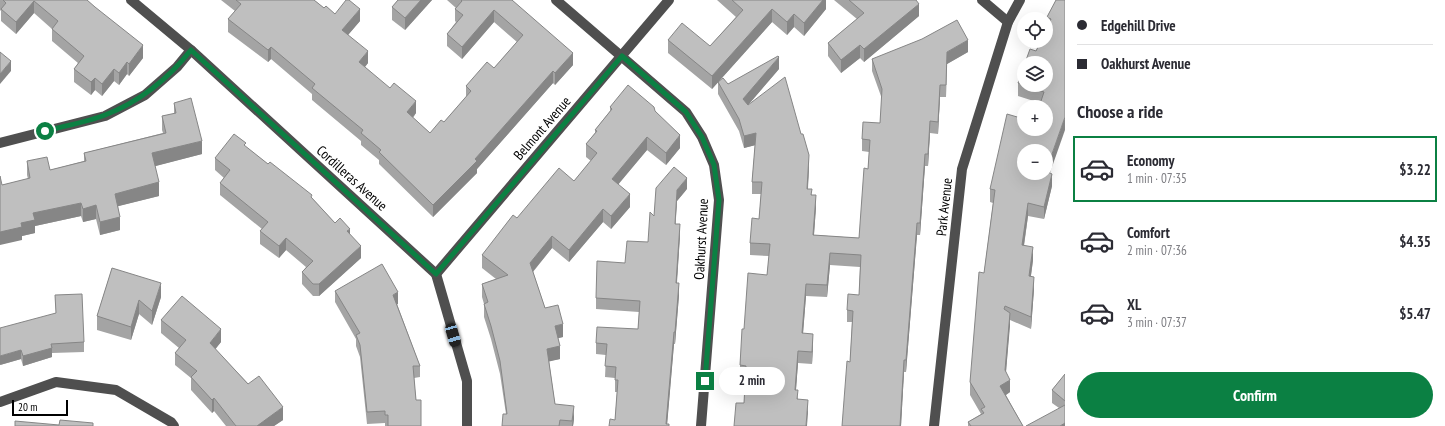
<!DOCTYPE html>
<meta charset="utf-8">
<style>
:root{--surface:#fff;--page:#f2f2f3;--text:#2b2b33;--muted:#7c7c81;--line:#e1e1e2;--accent:#0b8043}
body{margin:0;font-family:"PT Sans Narrow",sans-serif;background:var(--page);color:var(--text);height:100vh;display:flex;flex-direction:column;font-size:15px;white-space:nowrap}
*{box-sizing:border-box;margin:0}
p{font-size:13px;color:var(--muted)}
.icon{flex:none;width:22px;height:22px;fill:none;stroke:currentColor;stroke-width:2;stroke-linecap:round;stroke-linejoin:round}
.map{position:relative;flex:1;overflow:hidden}
.sheet{display:flex;flex-direction:column;background:var(--surface);width:380px}
.sheet>*{flex:none}
.banner{display:grid;align-content:center;height:88px;padding:0 12px;background:var(--surface)}
.controls{position:absolute;left:1017px;top:12px;display:grid;gap:8px}
.controls a{display:grid;place-items:center;width:36px;height:36px;border-radius:50%;background:var(--surface);box-shadow:0 4px 16px #0002;font-size:20px}
.scale{position:absolute;left:12px;bottom:10px;width:56px;box-sizing:border-box;padding-left:4px;border:2px solid #000;border-top:0;font-size:11px;line-height:14px;white-space:nowrap;color:#000;-webkit-text-stroke:3px #fff;paint-order:stroke}
.end{position:absolute;width:18px;height:18px;margin:-9px;border:5px solid #0b8043;background:#fff;box-shadow:0 0 0 2px #fff}
.from{border-radius:50%}
.bubble{position:absolute;height:28px;border-radius:14px;background:var(--surface);box-shadow:0 4px 16px #0002;font-size:13px;font-weight:700;line-height:28px;text-align:center}
.car{position:absolute;width:12px;height:24px;margin:-12px -6px;border-radius:5px;box-shadow:0 0 3px 1px #0007;background:linear-gradient(#222 24%,#8ab4d8 0 40%,#222 0 76%,#8ab4d8 0 86%,#222 0)}
.banner b{display:flex;align-items:center;gap:14px;height:38px;font-size:15px}
.banner b+b{border-top:1px solid var(--line)}
.banner i{width:10px;height:10px;background:var(--text)}
ul{padding:0;list-style:none}
li{display:flex;align-items:center;gap:12px;height:66px;margin:0 8px 6px;padding:0 4px;border:2px solid transparent;border-radius:0px}
li div{flex:1}
li b{display:block;font-size:15px}
li em{font-style:normal;font-weight:700}
li.selected{border-color:var(--accent)}
li>.icon{width:36px;height:36px;stroke-width:1.5}
h2{padding:0 12px;font-size:18px;line-height:48px}
.primary-button{display:flex;gap:8px;margin-top:auto;padding:8px 12px}
.primary-button a{flex:1;height:46px;border-radius:24px;background:var(--accent);color:#fff;font-size:16px;font-weight:700;line-height:46px;text-align:center}
main{display:flex;flex:1;min-height:0}
.map>svg:first-child{display:block}
</style>
<main>
<div class="map">
<svg width="1065" height="426" viewBox="0 0 1065 426">
<rect width="100%" height="100%" fill="#fff"/>
<g fill="none" stroke-linecap="round" stroke-linejoin="round">
<g stroke="#4f4f4f" stroke-width="10">
<path d="M131,0L191,50L436,274L467,381V426"/>
<path d="M556,0L686,112L702,137L714,165L719,200L701,426"/>
<path d="M982,0L1008,22"/>
<path d="M0,143L105,116L145,95L177,67L191,50"/>
<path d="M436,274L669,0"/>
<path d="M0,402L56,382L116,390L171,422L174,426"/>
<path d="M934,426L962,169L1008,22L1020,0"/>
</g>
</g>
<g fill="#a4a4a4">
<path d="M0,0H87L143,58L129,76L127,74L119,85L114,81L102,96L95,90L91,95L74,82V69L78,63L52,41V29L34,13L16,34L1,21V11L0,10Z"/>
<path d="M221,0H314L324,8L335,14L360,21L348,35L368,63L365,67L416,113L413,118L430,133L444,122L466,97V86L494,68L517,42L494,22L462,59L447,46V34L456,22L455,21V9L456,8L447,0H512L573,65L555,85L553,83L477,169V173L433,217L379,164V160L361,145V141L312,100V94L271,59L268,62L228,32V19L235,11Z"/>
<path d="M398,0H432L405,30L392,20V7Z"/>
<path d="M717,0H826V9L804,36L794,27L787,35L772,22L712,89L668,53V40L710,46L736,17Z"/>
<path d="M834,0H916L919,16L864,62L860,58L841,73L828,56V43L857,19Z"/>
<path d="M1056,0L1050,173L1052,186L1044,219L1028,216L1024,246L1033,260L1031,276L1034,289L1031,329L1010,320L1006,372L1010,392L1006,395L1023,426H968V422L981,414L970,395V382L993,203L990,202V189L1046,129L1040,103L1018,96V83L1036,51L1047,28V17Z"/>
<path d="M968,52L947,64L946,97H940L938,134L930,133L928,166H925L920,235H917L906,372H904L901,426H842L850,362L852,322H847V310L859,295L860,267L830,265L827,297L806,296L803,334L813,346L812,364L798,363L796,390L798,399L808,412L744,403L746,378L740,377V365L744,329L767,275L769,256L750,255V243L759,219L761,194H752V182L755,145L744,148L739,131L718,94V82L728,84L779,69L748,105L809,167L808,189L812,195L816,207L814,235L859,238L868,169L869,152L862,151V139L880,123L882,99L872,71V59Z"/>
<path d="M174,103L202,154L155,166L159,196L118,206L120,230L100,235L96,219L83,222L81,216L35,226V233L22,236V240L2,185L28,179L27,175V161L50,170L84,161V153L163,133L162,130V116L174,114Z"/>
<path d="M610,107L655,111L680,148L666,165L647,150L618,184L630,207L611,229L603,222L569,262L552,248L533,272L545,308L563,337L558,338L560,359L549,361L555,404L574,419L573,426H502L506,414L500,374L491,339L484,317V304L482,297V284L496,279L482,268V255L517,218L574,181L591,161L586,157V144L595,133V130L610,111Z"/>
<path d="M246,147L312,198L335,223L350,235L361,258L319,296H313L302,284V272L306,267L286,250L279,258L260,244V231L262,229L220,195V183L224,178L215,170V158Z"/>
<path d="M687,189L677,201L675,224L680,235L677,283L679,295L675,344H674L667,424L615,420L617,392H615V378L605,377L606,355L596,354V343L638,329L639,312L596,309V298L625,263L648,242L654,216Z"/>
<path d="M112,268L161,297L152,325L139,314L131,340L97,330V316Z"/>
<path d="M335,291L398,304H397L420,366V377L414,378L416,400L421,426H385V423L367,424L360,357L356,346V339L335,302Z"/>
<path d="M55,295L84,342V352L52,353V357L23,366L21,359L0,365L56,313Z"/>
<path d="M161,320L221,342L215,349L283,420L274,426H226L214,411L212,413L191,390V378L175,365V353L179,348L161,333Z"/>
<path d="M1065,374V426L1059,408L1052,403V390Z"/>
</g>
<g fill="#868686">
<path d="M421,0H432L405,30V18Z"/>
<path d="M823,0H826V9L804,36V23Z"/>
<path d="M34,1V13L16,34V22Z"/>
<path d="M919,4V16L864,62V49Z"/>
<path d="M360,9V21L342,42V30Z"/>
<path d="M772,9V22L712,89V76Z"/>
<path d="M494,10V22L462,59V47Z"/>
<path d="M794,14V27L787,35V22Z"/>
<path d="M968,40V52L947,64L946,97L947,52Z"/>
<path d="M143,45V58L129,76V64Z"/>
<path d="M860,45V58L841,73V60Z"/>
<path d="M271,47V59L268,62V50Z"/>
<path d="M368,51V63L359,74V62Z"/>
<path d="M573,53V65L555,85V73Z"/>
<path d="M779,57V69L743,111V99Z"/>
<path d="M11,61V71L0,84V74Z"/>
<path d="M127,62V74L119,85V73Z"/>
<path d="M114,69V81L102,96V84Z"/>
<path d="M553,71V83L477,169V173L433,217V205L475,159Z"/>
<path d="M95,78V90L91,95V82Z"/>
<path d="M940,85V97L938,134V122Z"/>
<path d="M416,101V113L407,124V112Z"/>
<path d="M1065,117V130L1046,184V171Z"/>
<path d="M930,121V133L928,166V154Z"/>
<path d="M756,133V145L744,148V136Z"/>
<path d="M680,135V148L666,165V153Z"/>
<path d="M647,137V150L612,192V179Z"/>
<path d="M202,141V154L152,167V153Z"/>
<path d="M925,154V166L920,235V223Z"/>
<path d="M809,155V167L807,201V189Z"/>
<path d="M1052,174V186L1044,219V207Z"/>
<path d="M687,178V189L677,201L675,235V224L677,190Z"/>
<path d="M159,182V196L115,207V194Z"/>
<path d="M630,194V207L611,229V216Z"/>
<path d="M816,195V207L813,247V235Z"/>
<path d="M81,203V216L35,226V233L22,236V240L0,245V232L21,223L33,213Z"/>
<path d="M1028,203V216L1022,258V245Z"/>
<path d="M96,205V219L83,222V209Z"/>
<path d="M603,209V222L569,262V250Z"/>
<path d="M120,217V230L100,235V222Z"/>
<path d="M917,223V235L906,372V360Z"/>
<path d="M680,224V235L676,294V283Z"/>
<path d="M350,229V241L347,231Z"/>
<path d="M552,236V248L530,275V263Z"/>
<path d="M286,238V250L279,258V246Z"/>
<path d="M361,246V258L319,296V284Z"/>
<path d="M1033,247V260L1029,289V276Z"/>
<path d="M830,253V265L827,297V285Z"/>
<path d="M1034,277V289L1031,329V317Z"/>
<path d="M161,283V297L152,325V311Z"/>
<path d="M679,283V295L675,344V332Z"/>
<path d="M806,284V296L802,345V333Z"/>
<path d="M398,292V304L393,306V295Z"/>
<path d="M139,300V314L131,340V327Z"/>
<path d="M1010,313V326L1005,383V370Z"/>
<path d="M563,324V337L555,339V326Z"/>
<path d="M221,329V342L210,356V343Z"/>
<path d="M674,332V344L667,426H666Z"/>
<path d="M813,334V346L812,364V352Z"/>
<path d="M560,346V359L547,362V349Z"/>
<path d="M52,348V357L23,366V356Z"/>
<path d="M21,350V359L0,365V356Z"/>
<path d="M798,351V363L795,402V390Z"/>
<path d="M904,360V372L901,426H900Z"/>
<path d="M1010,380V392L1000,399V386Z"/>
<path d="M214,398V411L212,413V400Z"/>
<path d="M808,400V412L807,426H806Z"/>
<path d="M574,406V419L573,426H572Z"/>
<path d="M283,407V420L274,426H257Z"/>
<path d="M1065,423V426H1060Z"/>
</g>
<g fill="#bfbfbf" stroke="#868686" fill-rule="evenodd">
<path d="M3,0H87L95,7L143,45L129,64L127,62L119,73L114,69L102,84L95,78L91,82L74,69L84,56L52,29L58,21L34,1L16,22L1,9L6,3Z"/>
<path d="M236,0H314L324,8L326,6L335,14L346,0H349L360,9L342,30L368,51L359,62L390,88L394,83L416,101L407,112L430,133L441,120L444,122L471,91L466,86L487,62L494,68L523,35L494,10L462,47L447,34L463,15L455,9L462,1L461,0H512L573,53L555,73L553,71L475,159L477,161L433,205L379,152L381,150L361,133L363,130L312,88L315,84L271,47L268,50L228,19L241,4Z"/>
<path d="M398,0H421L405,18L392,7Z"/>
<path d="M732,0H823L804,23L794,14L787,22L772,9L712,76L668,40L682,23L710,46L743,10Z"/>
<path d="M849,0H916L919,4L864,49L860,45L841,60L828,43L864,13Z"/>
<path d="M1056,0H1065V117L1046,171L1052,174L1044,207L1028,203L1022,245L1033,247L1029,276L1034,277L1031,317L1005,306L1004,309L1010,313L1005,370L1010,380L1000,386L1023,426H971L968,422L984,413L981,409L985,407L970,382L979,272L984,273L995,190L990,189L1007,114L1024,119V129H1046V107H1039L1044,92L1018,83L1024,67V85H1046V63H1025L1030,49L1036,51L1041,41H1046V30L1051,19L1047,17ZM1024,151H1046V173H1024Z"/>
<path d="M957,20L968,40L947,52L946,85H940L938,122L930,121L928,154H925L920,223H917L906,360H904L900,426H842L847,361L850,362L853,311L847,310L848,294L859,295L861,255L830,253L827,285L806,284L802,333L813,334L812,352L798,351L795,390H798L797,399L808,400L806,426H734L736,403H744L746,366L740,365L742,329H744L748,273L767,275L770,244L750,243L752,218L759,219L762,182H752L756,133L744,136L739,119L718,82L723,78L728,84L778,56L779,57L743,99L748,105L785,77L801,134H803L809,155L807,189H812L811,195H816L813,235L859,238L864,168L868,169L870,140L862,139L863,122L880,123L882,89L872,59L922,39Z"/>
<path d="M0,52L11,61L0,74Z"/>
<path d="M628,85L654,107L655,111L680,135L666,153L647,137L612,179L630,194L611,216L603,209L569,250L552,236L530,263L545,308L558,305L563,324L555,326L560,346L547,349L555,404L574,406L572,421L560,420L559,426H502L503,414H507L500,361L491,326L484,304L488,302L482,284L508,275L482,255L513,215L517,218L559,168L574,181L597,153L586,144L597,131L595,130L612,109L610,107Z"/>
<path d="M191,98L202,141L152,153L159,182L115,194L120,217L100,222L96,205L83,209L81,203L33,213L35,220L21,223L22,227L0,232V176L2,185L30,178L27,161L47,157L50,170L86,161L84,153L166,133L162,116L176,113L174,103Z"/>
<path d="M234,134L246,143L244,145L268,164L270,162L312,195L311,197L335,223L340,218L350,229L347,231L361,246L319,284H313L302,272L313,261L286,238L279,246L260,231L268,222L220,183L230,170L215,158Z"/>
<path d="M674,167L687,178L677,190L675,224H680L676,283H679L675,332H674L666,424H669V426H609L610,419L615,420L618,380H615L616,367L605,366L607,344L596,343L597,327L638,329L640,301L596,298L597,261L625,263L627,241L648,242L650,212L654,216L656,188Z"/>
<path d="M382,264L398,292L393,295L420,366H413L416,400H421V426H388V415H385V411L367,412L360,345L356,335L360,333L335,291Z"/>
<path d="M112,268L161,283L152,311L139,300L131,327L97,316Z"/>
<path d="M82,294L84,342L51,344L52,348L23,356L21,350L0,356V328L56,313L55,295Z"/>
<path d="M182,296L221,329L210,343L248,384L259,376L283,407L257,426H236L214,398L212,400L191,377L197,371L175,353L186,340L161,320Z"/>
<path d="M1065,374V401L1052,390Z"/>
<path d="M1065,405V423L1060,426H1026Z"/>
<path d="M60,420L93,423V426H15V421L59,425Z"/>
</g>
<g fill="none" stroke-linecap="round" stroke-linejoin="round">
<path stroke="#0b8043" stroke-width="5" d="M45,131C64,126 87,122 105,115C139,102 168,79 191,50L436,274L622,56L686,112L702,137L714,165L719,200L705,381"/>
</g>
<g text-anchor="middle" dominant-baseline="central" stroke-width="3" stroke-linejoin="round" paint-order="stroke">
<g font-size="14" fill="#000" stroke="#fff">
<text transform="translate(542 128) rotate(-49)">Belmont Avenue</text>
<text transform="translate(352 178) rotate(42)">Cordilleras Avenue</text>
<text transform="translate(944 207) rotate(-84)">Park Avenue</text>
<text transform="translate(701 239) rotate(-87)">Oakhurst Avenue</text>
</g>
</g>
</svg>
<div class="controls">
<a><svg class="icon" aria-label="locate" viewBox="0 0 24 24"><circle cx="12" cy="12" r="6"/><path d="M12 2v4M12 18v4M2 12h4M18 12h4"/></svg></a>
<a><svg class="icon" aria-label="layers" viewBox="0 0 24 24"><path d="M12 4l9 5-9 5-9-5zM3 14l9 5 9-5"/></svg></a>
<a>+</a>
<a>−</a>
</div>
<div class="scale">20 m</div>
<i class="end from" style="left:45px;top:131px"></i>
<i class="end" style="left:705px;top:381px"></i>
<div class="bubble" style="left:719px;top:367px;width:66px">2 min</div>
<i class="car" style="left:453px;top:335px;rotate:164deg"></i>
</div>
<section class="sheet">
<div class="banner">
<b><i class="from"></i>Edgehill Drive</b>
<b><i></i>Oakhurst Avenue</b>
</div>
<h2>Choose a ride</h2>
<ul>
<li class="selected"><svg class="icon" aria-label="car" viewBox="0 0 24 24"><path d="M5 17H2v-5l4-1 3-4h7l3 4 3 1v5h-3M9 17h6M6 11h13"/><circle cx="7" cy="17" r="2"/><circle cx="17" cy="17" r="2"/></svg><div><b>Economy</b><p>1 min · 07:35</p></div><em>$3.22</em></li>
<li><svg class="icon" aria-label="car" viewBox="0 0 24 24"><path d="M5 17H2v-5l4-1 3-4h7l3 4 3 1v5h-3M9 17h6M6 11h13"/><circle cx="7" cy="17" r="2"/><circle cx="17" cy="17" r="2"/></svg><div><b>Comfort</b><p>2 min · 07:36</p></div><em>$4.35</em></li>
<li><svg class="icon" aria-label="car" viewBox="0 0 24 24"><path d="M5 17H2v-5l4-1 3-4h7l3 4 3 1v5h-3M9 17h6M6 11h13"/><circle cx="7" cy="17" r="2"/><circle cx="17" cy="17" r="2"/></svg><div><b>XL</b><p>3 min · 07:37</p></div><em>$5.47</em></li>
</ul>
<div class="primary-button"><a>Confirm</a></div>
</section>
</main>
